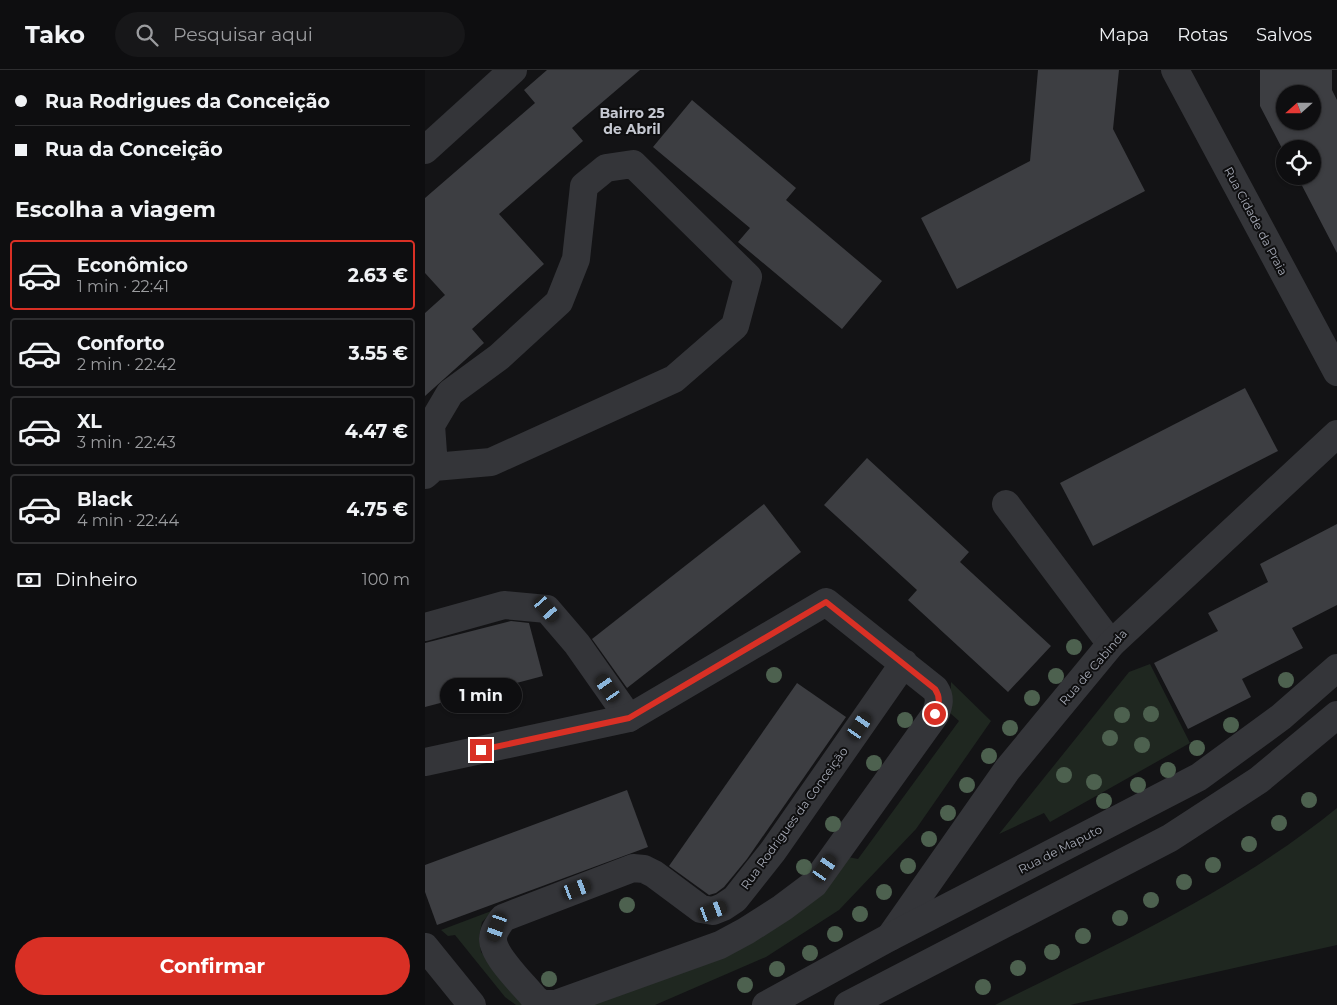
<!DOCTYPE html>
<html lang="pt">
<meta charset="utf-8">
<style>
:root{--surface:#0e0e10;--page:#171719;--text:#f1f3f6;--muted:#9b9c9f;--line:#2e2e30;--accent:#d93025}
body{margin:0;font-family:Montserrat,sans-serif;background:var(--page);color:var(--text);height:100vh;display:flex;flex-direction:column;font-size:19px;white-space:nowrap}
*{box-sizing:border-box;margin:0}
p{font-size:16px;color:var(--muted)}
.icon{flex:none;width:28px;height:28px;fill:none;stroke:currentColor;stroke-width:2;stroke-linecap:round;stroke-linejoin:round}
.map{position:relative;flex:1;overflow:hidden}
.panel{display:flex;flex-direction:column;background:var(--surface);width:425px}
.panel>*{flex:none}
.hud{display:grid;align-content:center;height:110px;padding:0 15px;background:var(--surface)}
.needle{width:32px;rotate:249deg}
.tools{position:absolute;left:851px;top:15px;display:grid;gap:10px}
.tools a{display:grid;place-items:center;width:45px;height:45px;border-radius:50%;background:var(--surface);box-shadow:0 1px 4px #0004,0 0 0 1px var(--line);font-size:25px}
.end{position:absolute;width:22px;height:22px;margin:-11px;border:6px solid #d93025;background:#fff;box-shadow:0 0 0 2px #fff}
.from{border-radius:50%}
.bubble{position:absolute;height:35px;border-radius:18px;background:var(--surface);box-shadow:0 1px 4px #0004,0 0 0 1px var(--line);font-size:16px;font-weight:700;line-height:35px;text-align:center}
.car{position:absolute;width:15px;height:30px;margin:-15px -8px;border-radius:6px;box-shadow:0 0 4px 1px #0007;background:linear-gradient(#222 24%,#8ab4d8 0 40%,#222 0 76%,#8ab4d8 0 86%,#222 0)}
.hud b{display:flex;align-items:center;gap:18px;height:48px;font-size:19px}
.hud b+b{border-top:1px solid var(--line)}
.hud i{width:12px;height:12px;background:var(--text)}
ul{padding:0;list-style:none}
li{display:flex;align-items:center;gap:15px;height:70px;margin:0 10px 8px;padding:0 5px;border:2px solid var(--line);border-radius:5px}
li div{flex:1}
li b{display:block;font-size:19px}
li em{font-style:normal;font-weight:700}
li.on{border-color:var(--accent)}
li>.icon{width:45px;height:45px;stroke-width:1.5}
h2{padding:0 15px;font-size:22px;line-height:60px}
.pay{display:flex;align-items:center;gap:12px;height:55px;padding:0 15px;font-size:19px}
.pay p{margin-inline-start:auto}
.cta{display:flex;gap:10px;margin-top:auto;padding:10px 15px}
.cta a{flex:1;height:58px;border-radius:30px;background:var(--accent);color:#fff;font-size:20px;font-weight:700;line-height:58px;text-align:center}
header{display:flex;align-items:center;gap:30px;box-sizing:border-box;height:70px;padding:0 25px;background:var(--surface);border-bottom:1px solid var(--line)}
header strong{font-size:24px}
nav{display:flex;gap:28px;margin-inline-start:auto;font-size:18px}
.search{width:350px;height:45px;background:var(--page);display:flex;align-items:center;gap:12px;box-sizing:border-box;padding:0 18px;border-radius:28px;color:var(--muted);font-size:19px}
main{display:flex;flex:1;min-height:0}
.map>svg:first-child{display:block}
</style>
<header>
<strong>Tako</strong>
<div class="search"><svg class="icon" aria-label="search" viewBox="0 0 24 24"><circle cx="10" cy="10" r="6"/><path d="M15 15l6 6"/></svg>Pesquisar aqui</div>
<nav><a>Mapa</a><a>Rotas</a><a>Salvos</a></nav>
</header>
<main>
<section class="panel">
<div class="hud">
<b><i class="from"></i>Rua Rodrigues da Conceição</b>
<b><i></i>Rua da Conceição</b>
</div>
<h2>Escolha a viagem</h2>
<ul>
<li class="on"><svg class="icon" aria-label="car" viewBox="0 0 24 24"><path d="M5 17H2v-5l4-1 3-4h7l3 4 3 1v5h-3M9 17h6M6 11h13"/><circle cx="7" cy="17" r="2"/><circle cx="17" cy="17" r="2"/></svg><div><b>Econômico</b><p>1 min · 22:41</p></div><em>2.63 €</em></li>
<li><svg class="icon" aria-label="car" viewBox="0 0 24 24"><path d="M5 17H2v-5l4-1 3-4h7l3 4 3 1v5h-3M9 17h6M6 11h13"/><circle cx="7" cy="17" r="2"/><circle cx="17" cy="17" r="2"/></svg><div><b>Conforto</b><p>2 min · 22:42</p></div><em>3.55 €</em></li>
<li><svg class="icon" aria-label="car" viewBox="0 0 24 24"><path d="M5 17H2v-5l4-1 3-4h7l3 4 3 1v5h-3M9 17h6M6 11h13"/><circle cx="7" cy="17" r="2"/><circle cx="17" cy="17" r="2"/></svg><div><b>XL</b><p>3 min · 22:43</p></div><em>4.47 €</em></li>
<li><svg class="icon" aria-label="car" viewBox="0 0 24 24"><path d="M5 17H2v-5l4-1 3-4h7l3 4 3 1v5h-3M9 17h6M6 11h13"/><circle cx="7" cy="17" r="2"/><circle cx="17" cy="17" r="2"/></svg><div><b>Black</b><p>4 min · 22:44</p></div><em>4.75 €</em></li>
</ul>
<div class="pay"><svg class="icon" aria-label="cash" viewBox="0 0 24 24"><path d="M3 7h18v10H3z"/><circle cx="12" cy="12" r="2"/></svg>Dinheiro<p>100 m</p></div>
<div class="cta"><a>Confirmar</a></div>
</section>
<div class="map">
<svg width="912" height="935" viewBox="0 0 912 935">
<rect width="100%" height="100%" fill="#131315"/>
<g fill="#1f2720">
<path d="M725,594L765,673L625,752L619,743L574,764L704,602Z"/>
<path d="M526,612L566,651L491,759L414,840L341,887L230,935H161L295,884L423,787L433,789L534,651L525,643Z"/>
<path d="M912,738V875L645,935H570C688,876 810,821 912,738Z"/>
<path d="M69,840L57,852L54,867L56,882L104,935H91L80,927L30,865L23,866L16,860Z"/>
</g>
<g fill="#3d3e42" fill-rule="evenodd">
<path d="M122,0H215L147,58L158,71L74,144L119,194L47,259L59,273L0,326V243L20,225L0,203V128L110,33L99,20Z"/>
<path d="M613,0H694L688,59L720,121L532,219L496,148L605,91Z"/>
<path d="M835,0H907V20L912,30V183L872,106H888V79H860V84L835,36ZM860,24H888V51H860Z"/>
<path d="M267,30L371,118L361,130L457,211L417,259L313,172L325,158L228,77Z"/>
<path d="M820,318L853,381L668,476L635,413Z"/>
<path d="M442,388L544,482L535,492L626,576L583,622L483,530L492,520L399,435Z"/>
<path d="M339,434L376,482L202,618L167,569Z"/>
<path d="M912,454V535L867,558L878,578L817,609L826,627L763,659L729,593L793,561L783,543L843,512L835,494Z"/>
<path d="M86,551L104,553L118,606L0,637V573Z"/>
<path d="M372,613L421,647L322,789L299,817L291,823L284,825L244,796Z"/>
<path d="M202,720L223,777L12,855L0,822V795Z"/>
</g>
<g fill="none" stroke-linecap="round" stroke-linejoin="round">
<g stroke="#343539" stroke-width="28">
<path d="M750,0L912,302"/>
<path d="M0,80L88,0"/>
<path d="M0,405L9,397L66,392L249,309L310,256L323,207L208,94L181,98L159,116L151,189L134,232L74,287L25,323L6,355L9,397"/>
<path d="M581,434L686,574"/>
<path d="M0,557L79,535L122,539L152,574L204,648"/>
<path d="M0,692L204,648L401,532L510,619C516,628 514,635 510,645L389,814L357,838L321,861L295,875L131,934H117L110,929C99,915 68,886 68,869C68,861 74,854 78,848L208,798L219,799L229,804L276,839L288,841L298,837L310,829L348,781L479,593"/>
<path d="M465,867L582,700L686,574L912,364"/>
<path d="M0,877L47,935"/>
<path d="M341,935L465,867L774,707L856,647L912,598"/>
<path d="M423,935L745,768L834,710L912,645"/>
</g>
</g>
<g fill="#4d614f">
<circle cx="649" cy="577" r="8"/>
<circle cx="349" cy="605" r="8"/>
<circle cx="631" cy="606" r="8"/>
<circle cx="861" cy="610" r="8"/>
<circle cx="607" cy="628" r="8"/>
<circle cx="726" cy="644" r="8"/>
<circle cx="697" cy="645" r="8"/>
<circle cx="480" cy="650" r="8"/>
<circle cx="806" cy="655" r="8"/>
<circle cx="585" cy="658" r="8"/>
<circle cx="685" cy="668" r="8"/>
<circle cx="717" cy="675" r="8"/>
<circle cx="772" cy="678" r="8"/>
<circle cx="564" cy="686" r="8"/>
<circle cx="449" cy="693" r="8"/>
<circle cx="743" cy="700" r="8"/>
<circle cx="639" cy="705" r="8"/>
<circle cx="669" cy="712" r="8"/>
<circle cx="542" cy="715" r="8"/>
<circle cx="713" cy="715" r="8"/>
<circle cx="884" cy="730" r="8"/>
<circle cx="679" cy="731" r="8"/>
<circle cx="523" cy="743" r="8"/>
<circle cx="854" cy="753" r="8"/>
<circle cx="408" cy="754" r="8"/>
<circle cx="504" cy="769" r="8"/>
<circle cx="824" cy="774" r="8"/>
<circle cx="788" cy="795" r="8"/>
<circle cx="483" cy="796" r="8"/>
<circle cx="379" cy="797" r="8"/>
<circle cx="759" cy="812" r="8"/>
<circle cx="459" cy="822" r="8"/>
<circle cx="726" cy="830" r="8"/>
<circle cx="202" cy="835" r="8"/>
<circle cx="435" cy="844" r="8"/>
<circle cx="695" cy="848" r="8"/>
<circle cx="410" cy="864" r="8"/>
<circle cx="658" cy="866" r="8"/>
<circle cx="627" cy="882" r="8"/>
<circle cx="385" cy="883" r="8"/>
<circle cx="593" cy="898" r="8"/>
<circle cx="352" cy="899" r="8"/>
<circle cx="124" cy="909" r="8"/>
<circle cx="320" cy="915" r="8"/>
<circle cx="558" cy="917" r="8"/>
</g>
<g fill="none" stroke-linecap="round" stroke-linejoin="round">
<path stroke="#d93025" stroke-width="6" d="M56,680L204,648L401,532L510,619C516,628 514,635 510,644"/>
</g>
<g text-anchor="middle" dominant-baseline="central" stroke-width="4" stroke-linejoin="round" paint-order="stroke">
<g font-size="12" fill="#a5a9b5" stroke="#0e0e0f">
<text transform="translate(831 151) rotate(62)">Rua Cidade da Praia</text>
<text transform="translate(668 597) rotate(-49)">Rua de Cabinda</text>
<text transform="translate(369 748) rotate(-54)">Rua Rodrigues da Conceição</text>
<text transform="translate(635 779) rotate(-27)">Rua de Maputo</text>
</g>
<g font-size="14" font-weight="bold" fill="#c5c8d1" stroke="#0e0e0f">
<text x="207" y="43">Bairro 25<tspan x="207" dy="16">de Abril</tspan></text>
</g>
</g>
</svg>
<div class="tools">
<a><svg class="needle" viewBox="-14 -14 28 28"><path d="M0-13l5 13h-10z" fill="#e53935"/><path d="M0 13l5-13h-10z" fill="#9b9c9f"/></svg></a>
<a><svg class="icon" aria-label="locate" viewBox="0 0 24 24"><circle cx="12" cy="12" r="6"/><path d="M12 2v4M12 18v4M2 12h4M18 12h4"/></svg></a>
</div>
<i class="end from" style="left:510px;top:644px"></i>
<i class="end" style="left:56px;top:680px"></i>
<div class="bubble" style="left:15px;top:608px;width:82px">1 min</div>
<i class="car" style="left:122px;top:539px;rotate:139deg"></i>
<i class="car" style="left:183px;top:618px;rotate:325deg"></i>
<i class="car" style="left:435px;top:656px;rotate:35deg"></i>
<i class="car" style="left:400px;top:798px;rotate:35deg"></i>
<i class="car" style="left:152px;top:819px;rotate:69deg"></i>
<i class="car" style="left:288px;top:841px;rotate:69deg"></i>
<i class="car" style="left:72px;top:857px;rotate:199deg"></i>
</div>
</main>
